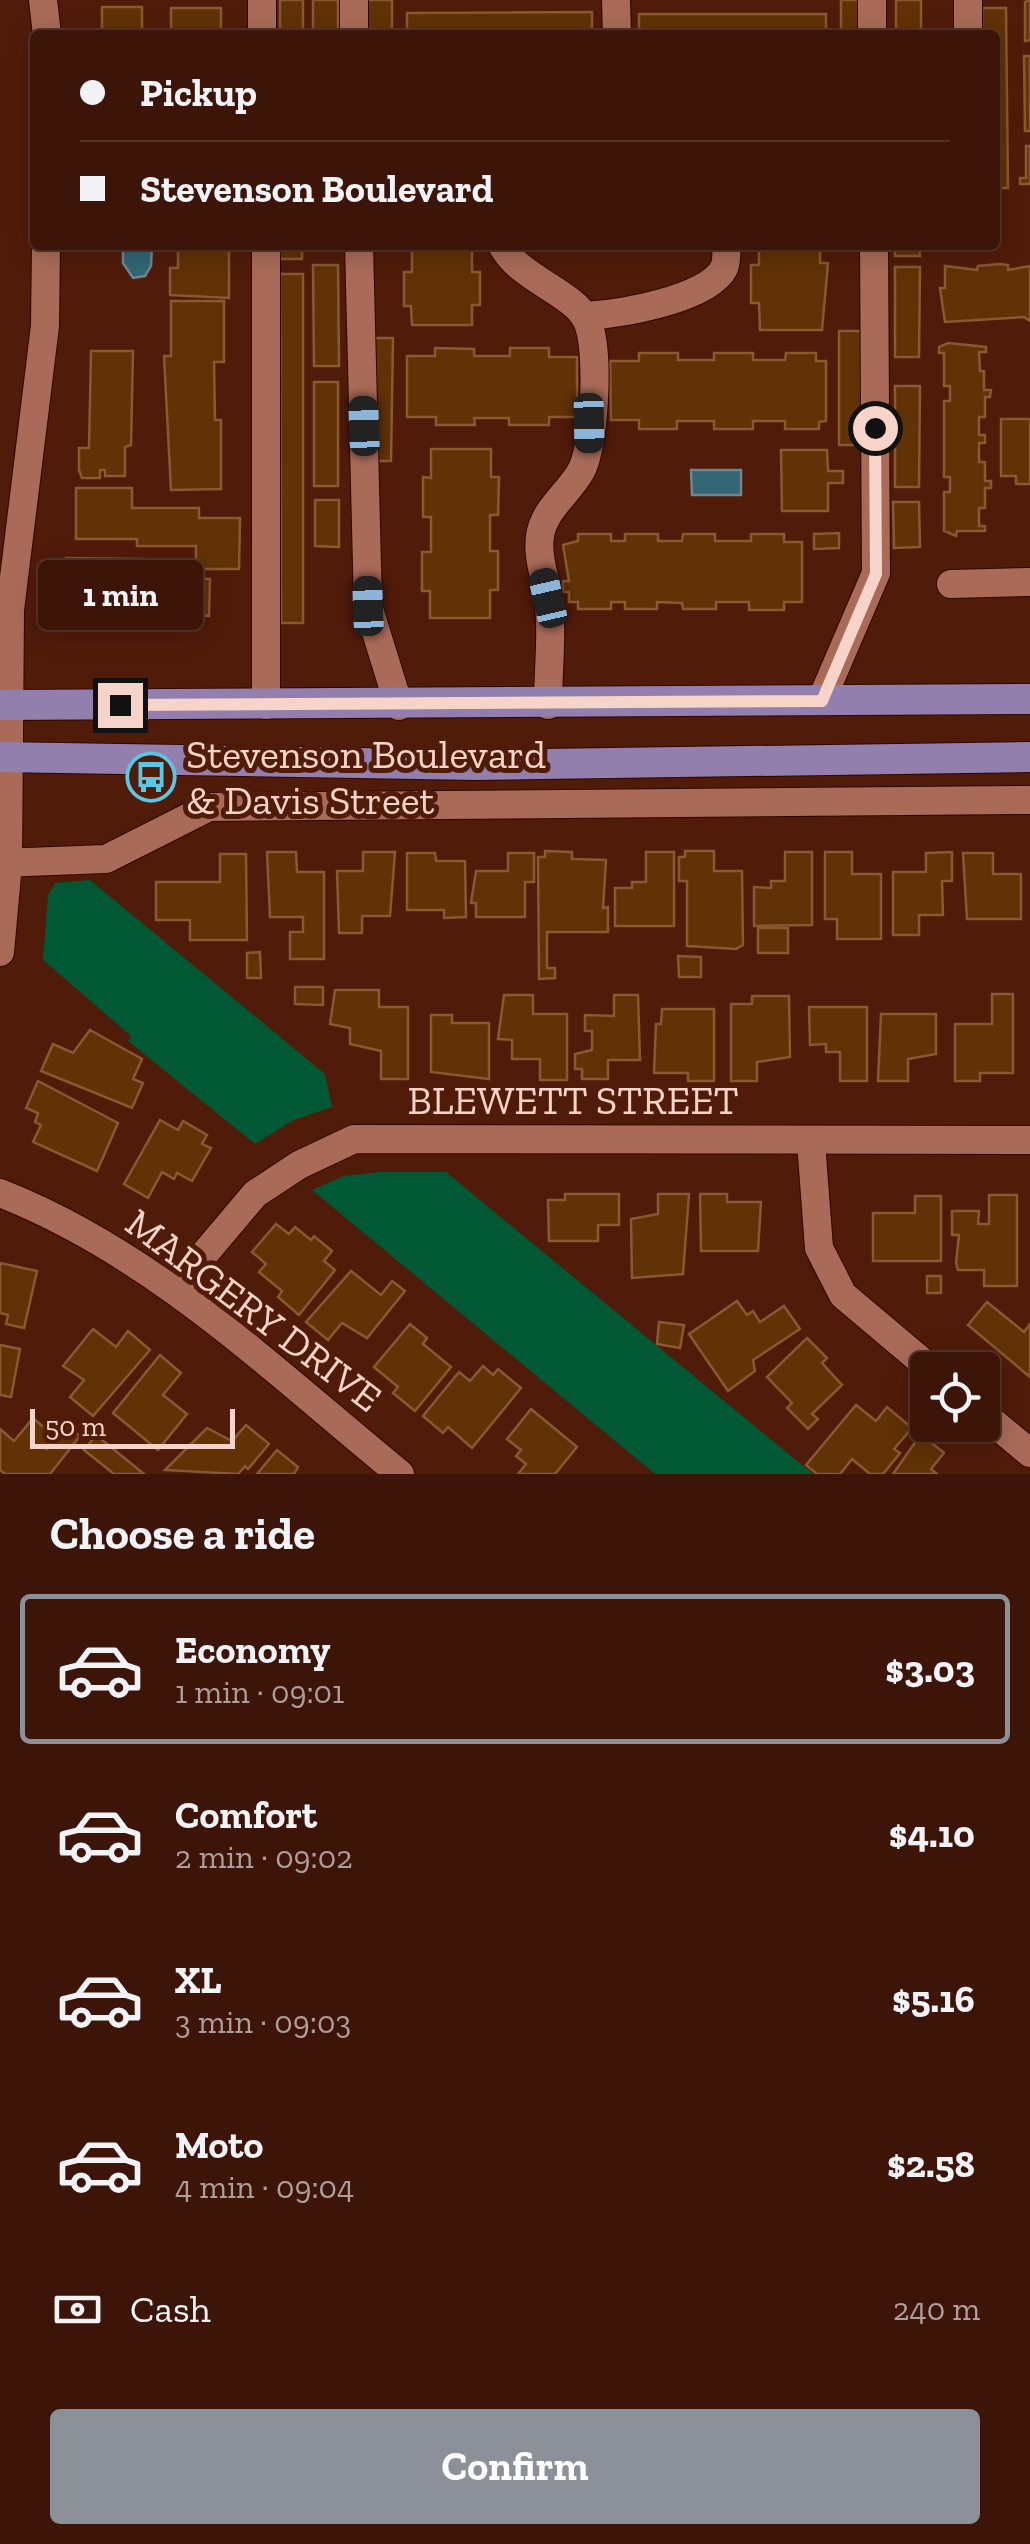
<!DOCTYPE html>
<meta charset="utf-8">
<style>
:root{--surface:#3d1408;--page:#441d12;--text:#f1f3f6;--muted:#ad9e9c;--line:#563329;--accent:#8c9099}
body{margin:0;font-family:"Zilla Slab",serif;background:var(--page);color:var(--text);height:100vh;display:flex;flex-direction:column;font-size:38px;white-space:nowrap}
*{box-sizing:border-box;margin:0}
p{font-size:32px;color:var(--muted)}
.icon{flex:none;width:55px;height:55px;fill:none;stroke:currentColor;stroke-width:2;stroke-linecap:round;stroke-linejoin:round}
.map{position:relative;height:1474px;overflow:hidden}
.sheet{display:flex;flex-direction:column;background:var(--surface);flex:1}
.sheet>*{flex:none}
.top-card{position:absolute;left:30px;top:30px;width:970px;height:220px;border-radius:10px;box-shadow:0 5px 25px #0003,0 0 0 2px var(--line);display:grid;align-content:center;height:220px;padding:0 50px;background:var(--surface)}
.fabs{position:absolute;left:910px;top:1352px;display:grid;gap:20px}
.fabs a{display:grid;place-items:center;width:90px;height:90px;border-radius:10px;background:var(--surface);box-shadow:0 5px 25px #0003,0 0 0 2px var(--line);font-size:50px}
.scale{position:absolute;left:30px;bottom:25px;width:205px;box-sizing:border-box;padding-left:10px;border:5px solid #f7d4c9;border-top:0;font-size:28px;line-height:35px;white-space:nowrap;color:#f7d4c9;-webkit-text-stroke:8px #511b0a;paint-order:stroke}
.end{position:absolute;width:45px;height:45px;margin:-22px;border:12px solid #f7d4c9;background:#111;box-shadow:0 0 0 5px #111}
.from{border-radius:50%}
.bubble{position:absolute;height:70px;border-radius:10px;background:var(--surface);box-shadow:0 5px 25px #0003,0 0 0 2px var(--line);font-size:32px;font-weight:700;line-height:70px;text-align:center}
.car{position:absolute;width:30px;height:60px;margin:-30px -15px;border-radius:12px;box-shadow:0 0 8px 2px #0007;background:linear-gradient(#222 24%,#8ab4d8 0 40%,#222 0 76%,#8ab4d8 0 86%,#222 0)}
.top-card b{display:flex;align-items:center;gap:35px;height:95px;font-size:38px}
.top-card b+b{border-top:2px solid var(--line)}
.top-card i{width:25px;height:25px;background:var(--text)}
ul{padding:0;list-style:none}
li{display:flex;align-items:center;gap:30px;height:150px;margin:0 20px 15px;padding:0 30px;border:5px solid transparent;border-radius:10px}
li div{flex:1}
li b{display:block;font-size:38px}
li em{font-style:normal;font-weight:700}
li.current{border-color:var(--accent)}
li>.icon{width:90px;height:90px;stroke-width:1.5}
h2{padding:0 50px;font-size:45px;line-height:120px}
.pay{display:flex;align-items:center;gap:25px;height:110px;padding:0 50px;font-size:38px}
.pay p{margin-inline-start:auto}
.primary-button{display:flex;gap:20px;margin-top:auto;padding:20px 50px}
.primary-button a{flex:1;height:115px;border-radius:10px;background:var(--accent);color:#fff;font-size:40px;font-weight:700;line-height:115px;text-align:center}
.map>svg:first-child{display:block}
</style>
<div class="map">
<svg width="1030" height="1474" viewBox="0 0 1030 1474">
<rect width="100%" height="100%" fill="#511b0a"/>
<g fill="#005834">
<path d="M90,880L325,1074L332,1107L294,1120L255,1144L128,1041L131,1036L43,960L48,895L55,883Z"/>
<path d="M380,1172H446L813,1474H655L312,1190L344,1176Z"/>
</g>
<g fill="#336674" stroke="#6e878e" stroke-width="2.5">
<path d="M123,245H152L151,266L145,276L133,278L123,263Z"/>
<path d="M691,470H741V495H692Z"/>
</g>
<g fill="#603205" stroke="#8a5831" stroke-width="2.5">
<rect x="280" y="0" width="23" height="35"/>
<rect x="313" y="0" width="25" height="35"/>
<rect x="367" y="0" width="25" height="35"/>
<rect x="841" y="0" width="25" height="35"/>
<rect x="896" y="0" width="25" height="35"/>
<path d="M1030,0V40L1025,41V2Z"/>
<rect x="102" y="7" width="40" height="28"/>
<rect x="171" y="8" width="50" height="27"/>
<path d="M982,8H1006L1008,188H995V35H982Z"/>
<path d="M592,12V35H407V13Z"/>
<rect x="639" y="14" width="187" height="21"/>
<path d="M1024,56H1030V131H1025Z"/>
<path d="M1026,146H1030V184H1020V178H1026Z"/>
<path d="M178,245H229V298L170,295V268H178Z"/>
<rect x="280" y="245" width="22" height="14"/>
<path d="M412,245H472V272H480V305H472V325H412L411,306H404V272H412Z"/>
<path d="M759,245H820V263H828L822,330H760L759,303H751V265H759Z"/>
<path d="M895,245H919L920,256H895Z"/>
<path d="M1000,264L1008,265V270L1030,266V321L1024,317L945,322L940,288H945V266L977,270L978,266Z"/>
<path d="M313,265H338L339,366H314Z"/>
<path d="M895,267H920L919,357H895Z"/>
<path d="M280,274H303V623H281Z"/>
<path d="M171,301H224V362H214L215,420H221V489L171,490L164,356H171Z"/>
<rect x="839" y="331" width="26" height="114"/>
<path d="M368,338H393L391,461H367Z"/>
<path d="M948,343L986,347V352H979L980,371H984V390H991L990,397H985V417H979V435H985V443H979V462H985V481H991V488H985V508H979V526H985V531H957L956,536L944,531V492H950V477H944V401H950V386H944V353H939V347Z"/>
<path d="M435,348L474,349V356H510V348H549V357H577V417H549V425H509V418H474L475,425H436V417H407V356H435Z"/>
<path d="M91,351H133L131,445L125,447V476H105V470H100V478H82L79,470V448H89Z"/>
<path d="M639,353H678V360H714V353H753V360H785L786,353H816V361H826V421L819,422V429H785V421H753V429H714V421H677V429H639V420H611L610,361H639Z"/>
<rect x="314" y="382" width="24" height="104"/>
<path d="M895,386H920L919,487H895Z"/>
<path d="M1001,419H1030V484H1016V476H1001Z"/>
<path d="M431,449H491V477H499L498,515H490V551H498V590H490V618H430V591H422V552H431V517H423V477L431,478Z"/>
<path d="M781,450H827L828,471H843V483H828V511H782Z"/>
<path d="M76,488H132V508H199V518H240L239,569H196V546H137V539H76Z"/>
<path d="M315,500H339V547L315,546Z"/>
<path d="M893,502H919L920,547L894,548Z"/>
<path d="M839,533V548L814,549V534Z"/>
<path d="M578,534H611V541H625V534H658V541H682L683,534H715V541H751V534H784V542H802V602H784V610H749V602H716V609H683L682,603L657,602V609H625V602H611V609H578V602H569V592H563V581H569L563,545L578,541Z"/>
<path d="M66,558L144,559V578L210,579L209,616L66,609Z"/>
<path d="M545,851L572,852V859L606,860L603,908L608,907V932H547V968H555V978L539,979L538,857H545Z"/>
<path d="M685,851H714V871H742L743,945L736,949L687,946V881H679V857H685Z"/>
<path d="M267,852H296L297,872H324V959H290V932H303V917H270Z"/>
<path d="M363,852H395L390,916H362V933H339L337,871H363Z"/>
<path d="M646,852H674V926H615V888H632V882H646Z"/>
<path d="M785,852H812V925L754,926V887L771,888V881H785Z"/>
<path d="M825,852H852V874H881V939H837V919H825Z"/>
<path d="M952,852V881H942L943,915H919V935H893V872H926V853Z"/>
<path d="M407,853H435L436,861H465L466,917L444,918V910H407Z"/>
<path d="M508,853H534V882H525V917H476V903H471L476,871H508Z"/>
<path d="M963,853H993V874H1021V919H967Z"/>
<path d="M220,854H246L247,940H190V920H156V882H220Z"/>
<rect x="758" y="928" width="30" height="25"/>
<path d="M260,952L261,978H247V953Z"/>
<path d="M678,956L701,957V977H679Z"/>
<path d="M295,987H323V1005L295,1004Z"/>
<path d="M335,990H379V1007H408V1079H381V1051L350,1044V1028L330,1024Z"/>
<path d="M992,994H1013V1073H980V1081H955V1024H992Z"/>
<path d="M504,995H533V1014H567V1080H540V1059H512V1040L498,1039Z"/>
<path d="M614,995H638L640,1060H608V1079H582V1069H575V1054L592,1050V1031H585V1015L614,1016Z"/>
<path d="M752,996H789L790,1057L757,1062V1081H731V1004H752Z"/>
<path d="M809,1007H867V1081H840V1052H826V1044L810,1045Z"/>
<path d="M662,1009H714V1081H688V1073H654L656,1024H661Z"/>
<path d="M881,1014H936V1054L908,1059V1081H878Z"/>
<path d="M431,1015H452V1023H489V1079L431,1072Z"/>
<path d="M90,1030L142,1059L133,1079L143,1083L132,1108L41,1071L53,1044L73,1053Z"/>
<path d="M38,1081L118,1123L97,1171L33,1142L41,1125L35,1122L38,1113L26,1108Z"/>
<path d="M160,1120L178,1130L183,1121L207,1135L202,1144L211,1148L192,1181L177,1173L174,1179L162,1172L148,1198L124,1184Z"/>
<path d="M565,1194H619V1225H598V1241H549L548,1200H565Z"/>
<path d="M658,1194H689L683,1274L632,1278L631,1219L658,1214Z"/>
<path d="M700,1194H727V1202H761L758,1251H701Z"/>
<path d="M989,1195H1017V1286H984V1270H958L956,1263L959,1235H952V1211H979L978,1224H989Z"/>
<path d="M915,1196H941V1261H873V1213H915Z"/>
<path d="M276,1224L289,1234L295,1227L311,1240L314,1236L332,1251L324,1261L335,1270L299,1315L278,1297L282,1291L259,1272L266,1264L252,1252Z"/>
<path d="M0,1263L37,1271L24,1328L6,1324L8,1315L0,1313Z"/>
<path d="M351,1271L381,1295L392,1281L405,1291L367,1338L342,1323L328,1340L306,1322Z"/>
<rect x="927" y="1276" width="14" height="17"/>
<path d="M737,1301L747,1315L753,1311L760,1322L784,1306L800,1329L753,1360L755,1371L728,1391L689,1334Z"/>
<path d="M987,1302L1024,1332L1030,1324V1377L968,1325Z"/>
<path d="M659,1322L684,1325L680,1348L657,1344Z"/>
<path d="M410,1324L427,1338L423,1344L451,1367L415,1411L393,1393L398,1387L374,1367Z"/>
<path d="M93,1329L116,1347L128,1331L150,1350L93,1416L70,1397L84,1380L63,1366Z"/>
<path d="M807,1338L827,1358L822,1363L842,1385L812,1414L818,1419L808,1429L787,1408L792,1403L767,1377Z"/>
<path d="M0,1345L20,1349L11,1397L0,1395Z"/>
<path d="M160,1355L181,1373L163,1395L187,1414L158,1450L113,1413Z"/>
<path d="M483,1366L493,1375L498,1369L521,1388L472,1448L448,1427L443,1433L423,1416L459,1372L470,1381Z"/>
<path d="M856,1405L876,1421L887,1407L912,1428L894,1449L900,1453L883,1474H870L852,1459L840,1474H817L806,1465Z"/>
<path d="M531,1409L577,1447L555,1474H518L526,1464L516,1456L521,1450L507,1439Z"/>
<path d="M33,1418L54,1436L46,1450L66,1425L80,1436L50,1474H5L0,1470V1429L14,1441Z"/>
<path d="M246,1425L269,1444L248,1469L245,1466L238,1474L165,1470L207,1428L232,1441Z"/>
<path d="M921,1434L944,1453L931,1469L937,1474H893Z"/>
<path d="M96,1435L144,1474H114L84,1450Z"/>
<path d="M277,1450L298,1467L294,1474H257Z"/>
</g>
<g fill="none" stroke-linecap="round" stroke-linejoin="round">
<g stroke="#2f0700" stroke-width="30">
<g id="minor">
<path d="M43,0L47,35"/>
<path d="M262,0V35"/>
<path d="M354,0V35"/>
<path d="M616,0L617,35"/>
<path d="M872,0V35"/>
<path d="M968,35V0"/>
<path d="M266,245V705"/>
<path d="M359,245L368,606L399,706"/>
<path d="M502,245C519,279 574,292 587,321C600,348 595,446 581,471C568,494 544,509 540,536C537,557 545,576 548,597C553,631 548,670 548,705"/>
<path d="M586,316C618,314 708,300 724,268C727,262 726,252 727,245"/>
<path d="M951,584L1030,582"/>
<path d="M821,701L876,573L874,245"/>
<path d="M0,863L106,859L209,807L1030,800"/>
<path d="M0,952L8,864L10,610L45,326L46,245"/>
<path d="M811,1142L819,1248L843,1295L932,1370"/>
<path d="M0,1193C153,1253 274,1371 400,1474"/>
<path d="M174,1290L255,1194L299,1165L354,1139L1030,1140"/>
<path d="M982,1413L1030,1453"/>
</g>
</g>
<g stroke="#2f0700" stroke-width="32">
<g id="major">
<path d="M0,705L1030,699"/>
<path d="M0,757L477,765L1030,757"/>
</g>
</g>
<use href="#minor" stroke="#a96b58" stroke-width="28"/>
<use href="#major" stroke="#927fad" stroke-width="30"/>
</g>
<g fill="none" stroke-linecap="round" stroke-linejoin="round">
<path stroke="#f7d4c9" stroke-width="12" d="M120,705L822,701L876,574L875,428"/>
</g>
<defs>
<g id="bus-ring" transform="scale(2.5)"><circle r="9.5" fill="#511b0a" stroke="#59c8e5" stroke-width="1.5"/><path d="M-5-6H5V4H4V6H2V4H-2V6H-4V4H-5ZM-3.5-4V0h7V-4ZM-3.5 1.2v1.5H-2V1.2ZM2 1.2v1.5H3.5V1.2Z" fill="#59c8e5"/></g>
</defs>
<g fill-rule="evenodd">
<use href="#bus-ring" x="151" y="777"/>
</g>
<g text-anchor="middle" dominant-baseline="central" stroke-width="10" stroke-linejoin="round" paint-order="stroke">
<g font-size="40" fill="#f7d4c9" stroke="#511b0a" text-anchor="start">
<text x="186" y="754">Stevenson Boulevard<tspan x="186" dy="46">&amp; Davis Street</tspan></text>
</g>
<g font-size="40" fill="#f7d4c9" stroke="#511b0a">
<text x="573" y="1100">BLEWETT STREET</text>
<text transform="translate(254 1310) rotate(37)">MARGERY DRIVE</text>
</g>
</g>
</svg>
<div class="fabs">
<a><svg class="icon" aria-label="locate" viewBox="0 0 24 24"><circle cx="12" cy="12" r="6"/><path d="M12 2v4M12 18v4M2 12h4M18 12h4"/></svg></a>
</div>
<div class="scale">50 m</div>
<i class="end from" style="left:875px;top:428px"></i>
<i class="end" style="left:120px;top:705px"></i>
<div class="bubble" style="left:38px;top:560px;width:165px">1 min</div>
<i class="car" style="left:589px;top:423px;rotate:179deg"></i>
<i class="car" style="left:364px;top:426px;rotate:358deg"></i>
<i class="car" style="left:548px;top:598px;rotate:347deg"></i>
<i class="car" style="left:368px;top:606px;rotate:358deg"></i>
<div class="top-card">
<b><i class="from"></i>Pickup</b>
<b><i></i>Stevenson Boulevard</b>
</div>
</div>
<section class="sheet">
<h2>Choose a ride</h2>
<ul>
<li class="current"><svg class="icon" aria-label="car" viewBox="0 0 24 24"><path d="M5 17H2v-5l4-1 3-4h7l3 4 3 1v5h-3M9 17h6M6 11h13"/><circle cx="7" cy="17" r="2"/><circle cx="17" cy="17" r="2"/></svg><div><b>Economy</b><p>1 min · 09:01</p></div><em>$3.03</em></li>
<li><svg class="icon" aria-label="car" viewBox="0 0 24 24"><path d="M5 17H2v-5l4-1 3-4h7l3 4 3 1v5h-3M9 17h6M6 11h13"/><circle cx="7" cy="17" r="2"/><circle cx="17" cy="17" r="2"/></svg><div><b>Comfort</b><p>2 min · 09:02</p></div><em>$4.10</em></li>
<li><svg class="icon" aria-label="car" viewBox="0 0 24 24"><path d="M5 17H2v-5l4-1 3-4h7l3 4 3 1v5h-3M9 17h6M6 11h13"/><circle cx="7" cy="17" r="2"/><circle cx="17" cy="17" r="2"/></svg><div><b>XL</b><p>3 min · 09:03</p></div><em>$5.16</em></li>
<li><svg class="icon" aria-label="car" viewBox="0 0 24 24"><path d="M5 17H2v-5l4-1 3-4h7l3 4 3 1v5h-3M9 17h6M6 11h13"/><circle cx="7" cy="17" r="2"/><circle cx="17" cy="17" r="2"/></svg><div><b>Moto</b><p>4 min · 09:04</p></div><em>$2.58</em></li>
</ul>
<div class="pay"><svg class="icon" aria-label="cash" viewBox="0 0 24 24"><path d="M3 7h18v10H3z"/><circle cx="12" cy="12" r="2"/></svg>Cash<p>240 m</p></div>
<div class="primary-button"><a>Confirm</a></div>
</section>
